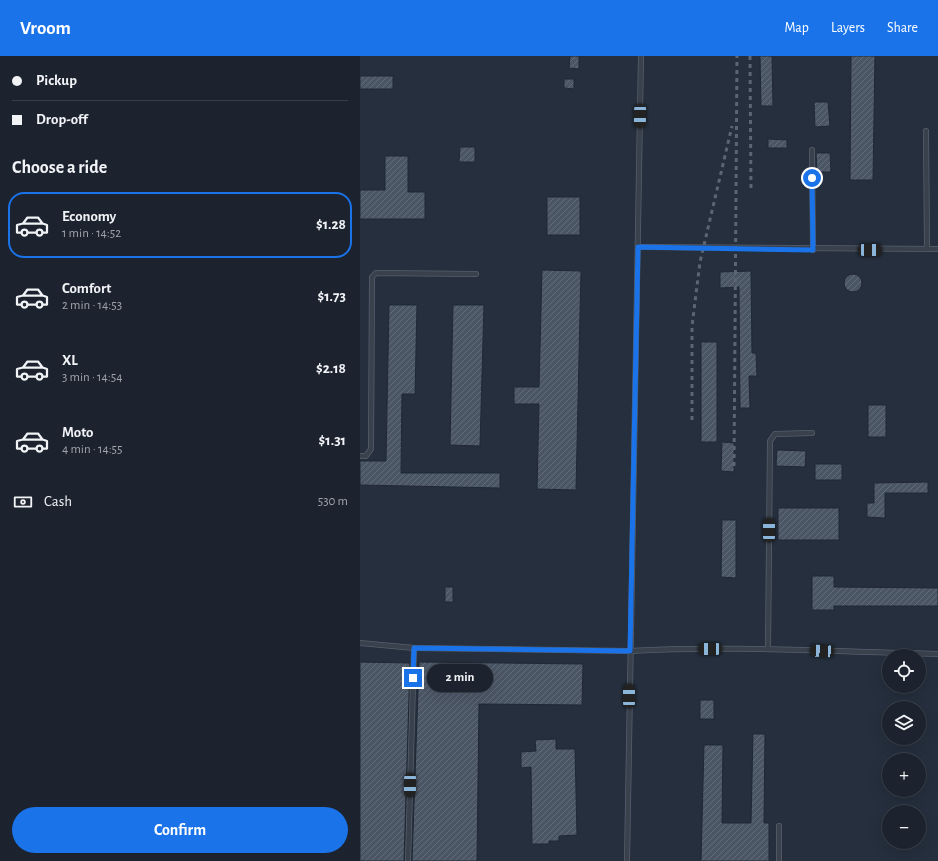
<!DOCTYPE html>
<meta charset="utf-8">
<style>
:root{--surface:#1c232e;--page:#292f3a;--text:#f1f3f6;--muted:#a0a4aa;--line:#3a404a;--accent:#1a73e8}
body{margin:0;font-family:"Alegreya Sans",sans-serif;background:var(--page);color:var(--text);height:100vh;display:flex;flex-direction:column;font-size:15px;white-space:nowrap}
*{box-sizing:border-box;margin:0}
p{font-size:13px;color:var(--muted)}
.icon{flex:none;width:22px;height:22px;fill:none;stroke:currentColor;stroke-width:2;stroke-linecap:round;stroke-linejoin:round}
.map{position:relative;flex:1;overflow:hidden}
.sheet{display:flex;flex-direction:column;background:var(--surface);width:360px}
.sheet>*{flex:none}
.hud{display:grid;align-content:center;height:88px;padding:0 12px;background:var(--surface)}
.fabs{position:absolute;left:522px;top:593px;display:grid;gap:8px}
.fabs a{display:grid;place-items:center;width:44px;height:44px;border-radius:50%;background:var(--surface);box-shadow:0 4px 16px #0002,0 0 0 1px var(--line);font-size:20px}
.end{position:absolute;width:18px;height:18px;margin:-9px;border:5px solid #1a73e8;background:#fff;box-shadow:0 0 0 2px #fff}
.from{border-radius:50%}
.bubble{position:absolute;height:28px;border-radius:14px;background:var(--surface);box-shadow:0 4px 16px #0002,0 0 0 1px var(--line);font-size:13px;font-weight:600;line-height:28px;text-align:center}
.car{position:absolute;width:12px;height:24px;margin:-12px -6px;border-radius:5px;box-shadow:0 0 3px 1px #0007;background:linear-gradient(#222 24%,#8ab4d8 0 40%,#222 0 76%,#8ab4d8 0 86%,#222 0)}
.hud b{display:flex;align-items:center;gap:14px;height:38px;font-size:15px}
.hud b+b{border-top:1px solid var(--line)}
.hud i{width:10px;height:10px;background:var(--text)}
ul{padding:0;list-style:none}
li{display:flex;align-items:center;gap:12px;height:66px;margin:0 8px 6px;padding:0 4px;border:2px solid transparent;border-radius:16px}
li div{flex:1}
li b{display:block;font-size:15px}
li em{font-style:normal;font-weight:600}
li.on{border-color:var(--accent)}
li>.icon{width:36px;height:36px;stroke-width:1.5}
h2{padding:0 12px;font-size:18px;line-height:48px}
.pay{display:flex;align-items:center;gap:10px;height:44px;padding:0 12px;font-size:15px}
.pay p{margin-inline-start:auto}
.button{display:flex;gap:8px;margin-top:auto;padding:8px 12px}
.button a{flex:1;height:46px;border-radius:24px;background:var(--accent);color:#fff;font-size:16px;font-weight:600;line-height:46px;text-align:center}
header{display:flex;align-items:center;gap:24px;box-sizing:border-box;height:56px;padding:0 20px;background:var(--accent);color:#fff}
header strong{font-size:19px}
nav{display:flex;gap:22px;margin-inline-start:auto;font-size:14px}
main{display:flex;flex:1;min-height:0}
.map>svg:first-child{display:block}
</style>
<header>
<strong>Vroom</strong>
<nav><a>Map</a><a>Layers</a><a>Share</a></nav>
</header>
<main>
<section class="sheet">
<div class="hud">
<b><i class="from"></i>Pickup</b>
<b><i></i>Drop-off</b>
</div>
<h2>Choose a ride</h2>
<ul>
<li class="on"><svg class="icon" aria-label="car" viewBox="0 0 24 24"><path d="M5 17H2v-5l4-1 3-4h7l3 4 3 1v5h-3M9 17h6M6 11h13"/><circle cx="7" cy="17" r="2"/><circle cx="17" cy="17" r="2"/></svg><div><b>Economy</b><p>1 min · 14:52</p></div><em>$1.28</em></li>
<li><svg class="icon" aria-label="car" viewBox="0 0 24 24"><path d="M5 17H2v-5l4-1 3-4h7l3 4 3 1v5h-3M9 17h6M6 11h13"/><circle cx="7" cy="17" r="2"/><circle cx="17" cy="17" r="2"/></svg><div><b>Comfort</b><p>2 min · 14:53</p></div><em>$1.73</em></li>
<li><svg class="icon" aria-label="car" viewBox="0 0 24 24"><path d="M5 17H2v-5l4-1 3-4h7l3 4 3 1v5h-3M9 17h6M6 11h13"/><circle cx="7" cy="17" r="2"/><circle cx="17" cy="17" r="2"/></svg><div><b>XL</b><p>3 min · 14:54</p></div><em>$2.18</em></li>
<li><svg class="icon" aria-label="car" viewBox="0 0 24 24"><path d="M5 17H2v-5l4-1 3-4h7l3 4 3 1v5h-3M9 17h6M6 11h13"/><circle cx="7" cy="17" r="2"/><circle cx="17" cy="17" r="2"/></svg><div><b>Moto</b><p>4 min · 14:55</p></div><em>$1.31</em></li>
</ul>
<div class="pay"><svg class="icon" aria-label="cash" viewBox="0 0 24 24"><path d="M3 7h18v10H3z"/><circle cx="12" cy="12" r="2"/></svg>Cash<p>530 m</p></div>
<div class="button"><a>Confirm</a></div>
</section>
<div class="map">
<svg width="578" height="805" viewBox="0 0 578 805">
<defs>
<pattern id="building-hatch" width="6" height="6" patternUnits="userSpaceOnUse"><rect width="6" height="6" fill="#4b5665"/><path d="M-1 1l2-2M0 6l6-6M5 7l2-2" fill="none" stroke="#636c7a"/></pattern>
</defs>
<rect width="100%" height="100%" fill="#252f3d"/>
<g fill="url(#building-hatch)" stroke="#202834">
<path d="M210,0H219V13L209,12Z"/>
<path d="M400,0H412L413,50H401Z"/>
<path d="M491,0H515L513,124H490Z"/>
<rect x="0" y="20" width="33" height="13"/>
<path d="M204,23H214V33L204,32Z"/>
<path d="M454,46H468L470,70L455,71Z"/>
<path d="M408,83L427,84V92H408Z"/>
<path d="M100,91H115V106H99Z"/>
<path d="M456,97H470L471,116H457Z"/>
<path d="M25,100H48V136H65V163H0V134H25Z"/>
<rect x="187" y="141" width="33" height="38"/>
<path d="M182,214L221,215L216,434L177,433L179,348H154V331H179Z"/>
<path d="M391,215L392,297H396L397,320H389L390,352H380L379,231L360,232V216Z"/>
<circle cx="493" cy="227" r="9"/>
<path d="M29,249H57L55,338H42L41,417H140V432L0,429V405H26Z"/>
<path d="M93,249H124L120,390L90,389Z"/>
<rect x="341" y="286" width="16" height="100"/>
<rect x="508" y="349" width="18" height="32"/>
<path d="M362,386L374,387V416L361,415Z"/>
<path d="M417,394L446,395L445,411L416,410Z"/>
<rect x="455" y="408" width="27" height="16"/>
<path d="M568,426V437H525V462L507,461V447H514V427Z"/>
<rect x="418" y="452" width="61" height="32"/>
<path d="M362,464H376V522L361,521Z"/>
<path d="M452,520H474V531L578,532V550H474V554H452Z"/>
<rect x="85" y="531" width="8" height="15"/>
<path d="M0,606L50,607L44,805H0Z"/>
<path d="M59,606L223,608L222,649L119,648L117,805H52Z"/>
<rect x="340" y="644" width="14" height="19"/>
<path d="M393,678H405L404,767H409V805H341L344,689H363L362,767H391Z"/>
<path d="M196,683V693H215L217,779L199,780V785H189V788H172L171,711L161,712V696L176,695L175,684Z"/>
</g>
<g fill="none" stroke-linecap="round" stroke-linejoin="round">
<g stroke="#575f6b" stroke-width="6">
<g id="service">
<path d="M566,75L567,193"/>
<path d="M452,94L453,194"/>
<path d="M278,191L578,193"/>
<path d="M0,400H6L11,393L12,221L16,217L116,218"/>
<path d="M0,587L54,592L270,595C372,589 475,596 578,598"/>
<path d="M408,593L410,385L415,378L452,377"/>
<path d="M48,805L54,592"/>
<path d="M267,805L281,0"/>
<path d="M419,805V770"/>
</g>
</g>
<use href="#service" stroke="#39414d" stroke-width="4.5"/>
<g stroke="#5b6574" stroke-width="3" stroke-dasharray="4 4" stroke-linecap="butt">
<path d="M390,0L391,136"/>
<path d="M332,364V270L340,206L372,70"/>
<path d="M374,410L377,0"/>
</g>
</g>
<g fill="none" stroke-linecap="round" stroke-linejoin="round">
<path stroke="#1a73e8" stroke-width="5" d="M53,622L54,592L270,595L278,191L453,194L452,122"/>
</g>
</svg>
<div class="fabs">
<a><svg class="icon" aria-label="locate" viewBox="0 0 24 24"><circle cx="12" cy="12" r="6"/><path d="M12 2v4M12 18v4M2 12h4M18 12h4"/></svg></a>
<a><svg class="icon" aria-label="layers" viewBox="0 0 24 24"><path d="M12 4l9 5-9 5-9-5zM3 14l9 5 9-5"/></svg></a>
<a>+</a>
<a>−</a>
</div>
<i class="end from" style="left:452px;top:122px"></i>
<i class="end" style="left:53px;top:622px"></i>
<div class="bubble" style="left:67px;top:608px;width:66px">2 min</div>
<i class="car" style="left:280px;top:60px;rotate:181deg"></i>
<i class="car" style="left:510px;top:194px;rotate:90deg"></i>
<i class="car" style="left:409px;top:474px;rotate:0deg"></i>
<i class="car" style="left:350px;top:593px;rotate:270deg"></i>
<i class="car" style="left:462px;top:595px;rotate:273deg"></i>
<i class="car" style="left:269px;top:640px;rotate:0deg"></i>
<i class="car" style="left:50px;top:729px;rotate:181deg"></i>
</div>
</main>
